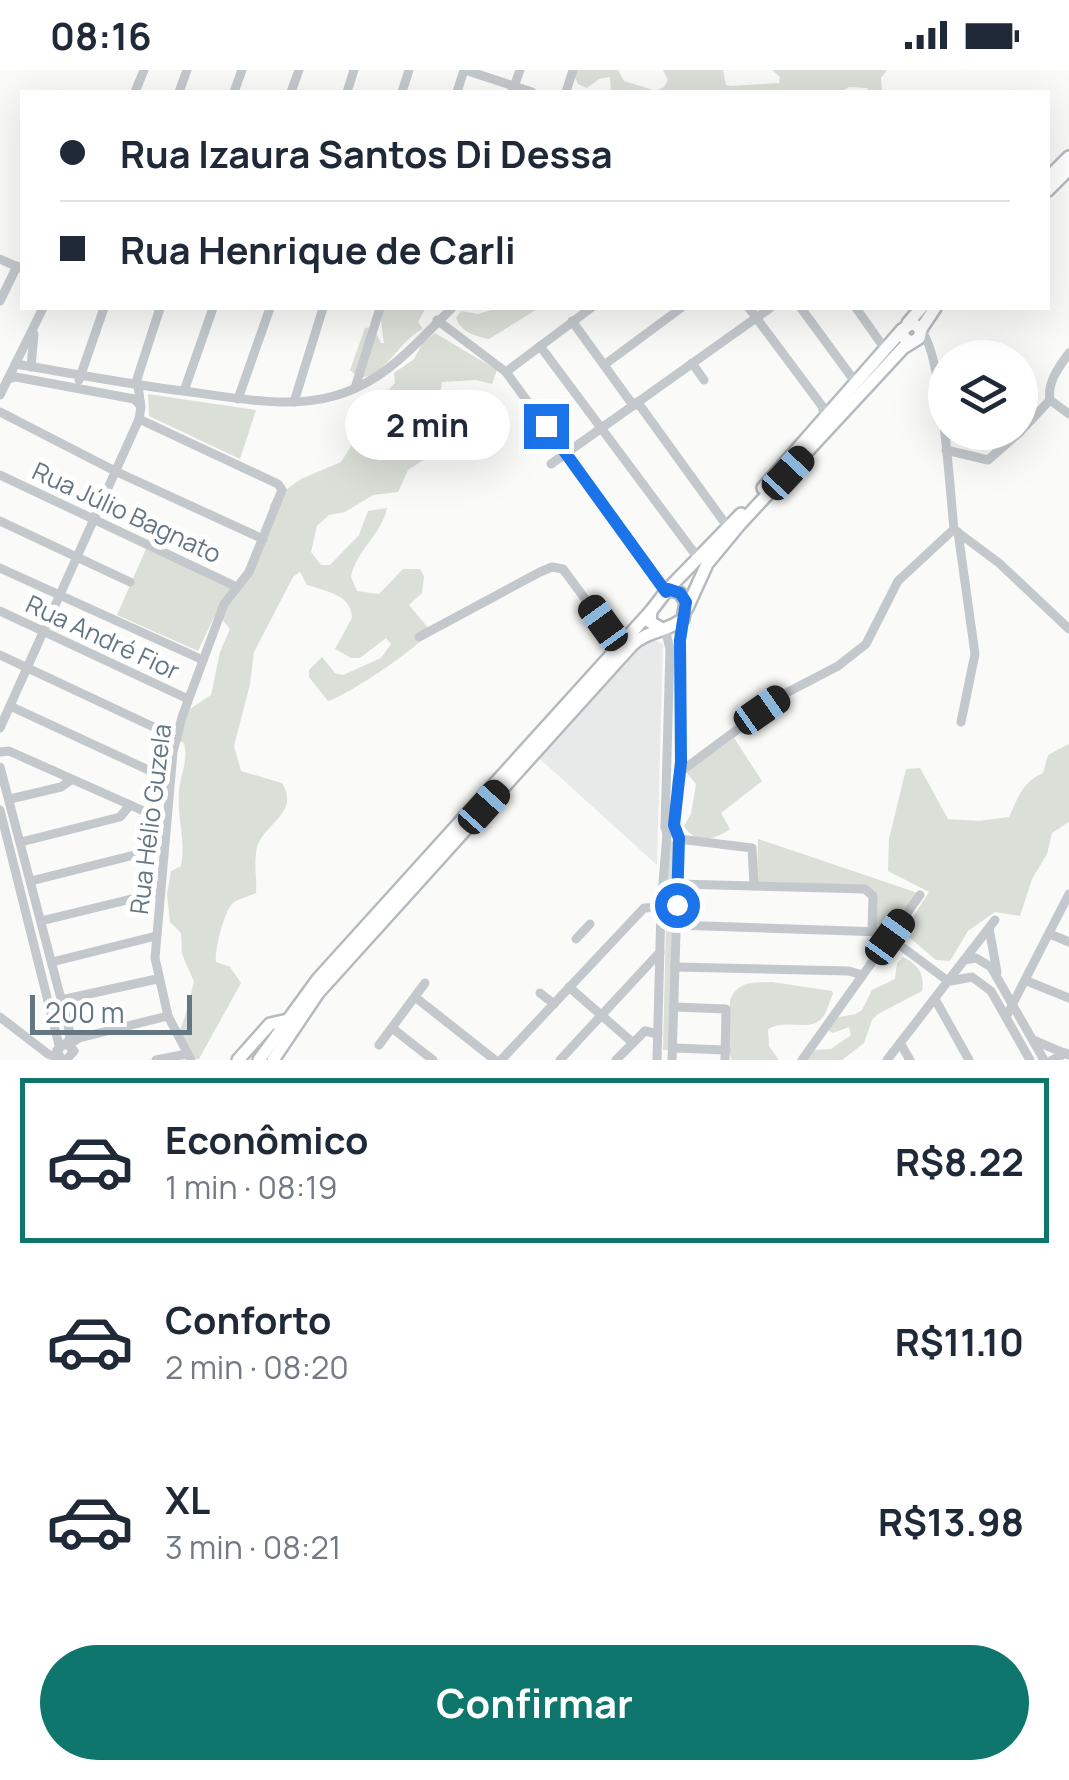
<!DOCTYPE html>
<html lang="pt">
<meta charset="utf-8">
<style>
:root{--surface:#fff;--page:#f6f6f7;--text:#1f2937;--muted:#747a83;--line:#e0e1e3;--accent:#0f766e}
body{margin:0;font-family:Manrope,sans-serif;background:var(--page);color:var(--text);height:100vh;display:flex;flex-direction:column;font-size:38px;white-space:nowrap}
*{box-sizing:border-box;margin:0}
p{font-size:32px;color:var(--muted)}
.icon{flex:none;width:55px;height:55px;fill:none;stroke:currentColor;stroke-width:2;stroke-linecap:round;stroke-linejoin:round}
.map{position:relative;height:990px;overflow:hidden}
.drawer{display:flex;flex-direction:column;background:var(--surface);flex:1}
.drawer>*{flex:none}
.guide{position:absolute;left:20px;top:20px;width:1030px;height:220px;border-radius:0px;box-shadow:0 10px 40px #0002;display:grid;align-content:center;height:220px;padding:0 40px;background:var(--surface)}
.fabs{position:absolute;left:928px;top:270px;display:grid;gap:20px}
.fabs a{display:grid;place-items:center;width:110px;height:110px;border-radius:50%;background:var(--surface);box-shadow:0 10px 40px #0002;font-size:50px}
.scale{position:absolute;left:30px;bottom:25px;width:162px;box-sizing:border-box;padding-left:10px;border:5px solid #657683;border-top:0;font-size:28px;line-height:35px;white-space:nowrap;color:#657683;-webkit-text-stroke:8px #fff;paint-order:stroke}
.end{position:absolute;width:45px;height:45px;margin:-22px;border:12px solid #1a73e8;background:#fff;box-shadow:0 0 0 5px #fff}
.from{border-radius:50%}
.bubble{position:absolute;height:70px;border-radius:35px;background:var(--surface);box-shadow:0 10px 40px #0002;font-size:32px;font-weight:700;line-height:70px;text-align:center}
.car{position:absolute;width:30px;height:60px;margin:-30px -15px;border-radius:12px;box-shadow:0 0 8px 2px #0007;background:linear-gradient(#222 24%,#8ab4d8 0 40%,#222 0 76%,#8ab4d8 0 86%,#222 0)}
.guide b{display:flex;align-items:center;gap:35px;height:95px;font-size:38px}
.guide b+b{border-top:2px solid var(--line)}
.guide i{width:25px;height:25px;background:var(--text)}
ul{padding:18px 0 0;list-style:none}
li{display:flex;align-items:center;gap:30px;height:165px;margin:0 20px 15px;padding:0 20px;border:5px solid transparent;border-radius:0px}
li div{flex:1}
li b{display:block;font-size:38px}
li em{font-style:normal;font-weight:700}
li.selected{border-color:var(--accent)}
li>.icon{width:90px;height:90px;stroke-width:1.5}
.primary-button{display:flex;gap:20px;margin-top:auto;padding:20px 40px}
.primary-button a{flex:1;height:115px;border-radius:60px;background:var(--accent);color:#fff;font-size:40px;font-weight:700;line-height:115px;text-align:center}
.status{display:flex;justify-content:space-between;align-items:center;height:70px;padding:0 50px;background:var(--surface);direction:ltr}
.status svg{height:28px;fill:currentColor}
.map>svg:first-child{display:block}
</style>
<div class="status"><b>08:16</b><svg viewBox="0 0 49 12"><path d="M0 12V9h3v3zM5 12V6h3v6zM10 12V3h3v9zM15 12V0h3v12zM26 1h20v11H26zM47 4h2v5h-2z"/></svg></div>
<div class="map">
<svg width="1069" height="990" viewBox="0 0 1069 990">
<rect width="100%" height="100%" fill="#fafaf8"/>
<path fill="#e8e9e9" d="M649,568L663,574L657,795L539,688L631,580Z"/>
<g fill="#dadfd7">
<path d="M572,0H618L624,11L656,21L664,17L668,10L663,0H723L726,15L730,16L779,13L780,7L772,0H887L881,8L882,20L870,22L867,18L849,17L841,22H611L610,7L599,9L587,18L578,14Z"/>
<path d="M379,238H422L424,241L418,252L423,259C399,270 385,308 358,308L350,300L365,258L373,257L381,273H384Z"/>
<path d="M498,238H539L489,269C475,266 461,262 456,248L461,241L478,244Z"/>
<path d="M435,263L497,300L492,314L476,310L442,312L436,349L424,368L425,389L408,400L398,422L373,425L345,442L329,445L317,456L311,482L321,495H330L359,465L368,441L387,438C381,466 356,480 351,507L357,521L379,524L403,499H420L424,506L422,523L409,535L430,560C425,574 345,627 328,631L309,607V600L322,587L335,603L343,605L381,588L391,574L386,568L360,588H351L335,579L352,548C352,525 326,521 307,515L300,502L293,507L254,582L250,614L234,676L241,701L282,713C302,745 258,755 256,783C254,796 257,810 256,823C250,826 237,829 232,834C224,842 214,882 216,892L230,897L241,913L199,989H193L180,959C186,948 190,926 194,912L182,884L181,863L170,852L167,824L171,801L181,796C186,769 177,749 179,722C180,704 189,691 184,673L177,670L187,641L211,625L220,582L230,559L220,547L223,528L198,581L117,545L146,479L231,517L244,511L271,460L270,435L274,428L301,409L341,392L350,378L358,353L395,313L394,303L414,289L422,274Z"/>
<path d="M148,324L256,340L240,389L149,346Z"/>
<path d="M734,668L762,711L721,743L730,759C715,770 695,775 684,756L691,744L696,714L686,702Z"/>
<path d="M1069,674V752L1052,763L1047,784L1032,809L1020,846L995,842L968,861L950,891L936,890L903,862L929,822L888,801L889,769L906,699L920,698L948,749L979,751L1009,747C1018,728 1022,712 1043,703L1048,685Z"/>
<path d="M758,769L918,823L889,864L875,857V824L868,817L757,812Z"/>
<path d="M671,770L674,773L669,980H663L668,773Z"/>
<path d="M903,887C918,894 925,904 922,921L878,944L872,950L864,973L842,990H807L814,980L831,979L851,965L849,957L833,963L824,958L834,948L856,944L862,940L872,920L895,909L897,893Z"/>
<path d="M772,912L832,921L833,924C829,931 828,941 823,947C811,963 788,948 768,959L769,976L779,990H732L728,982L730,930C739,910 753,913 772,912Z"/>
</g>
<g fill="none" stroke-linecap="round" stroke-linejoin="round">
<g stroke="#b5babe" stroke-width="16">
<g id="major">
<path d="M1048,108L1069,87"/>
<path d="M1048,120L1069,99"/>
<path d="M908,253L921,238"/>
<path d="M921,259L935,238"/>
<path d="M763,418L902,260"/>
<path d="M668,519L741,444"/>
<path d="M687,538L707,494L740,454L903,278L919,268L921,259L912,253L902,260L904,268L911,272"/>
<path d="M238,990L270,954L288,950"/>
<path d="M259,990L318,909L651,541"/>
<path d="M273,990L318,923L632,575C648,560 667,562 683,549L686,532L680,523L668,519L651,541L650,552L662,559"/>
</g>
</g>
<g stroke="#c3c8cc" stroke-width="9">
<path d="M465,0L532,22"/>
<path d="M135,22L144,0"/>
<path d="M179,22L187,0"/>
<path d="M234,22L242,0"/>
<path d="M291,22L299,0"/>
<path d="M347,22L354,0"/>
<path d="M402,22L409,0"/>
<path d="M457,22L464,0"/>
<path d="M512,22L520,0"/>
<path d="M566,22L573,0"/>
<path d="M0,189L20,198"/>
<path d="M0,231L17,196"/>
<path d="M749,238L822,336L825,349"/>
<path d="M801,238L856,313"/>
<path d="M856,238L885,279"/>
<path d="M437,250L506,302L666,522"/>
<path d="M572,251L630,331L641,337L727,456"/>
<path d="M921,261C942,280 950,424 954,459"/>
<path d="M540,276L698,488"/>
<path d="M1069,283C1059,297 1047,312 1050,330L1069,344"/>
<path d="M692,293L704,310"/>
<path d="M15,294C71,303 127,314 183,321C240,328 303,344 358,317C396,299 423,266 452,238"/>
<path d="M604,295L681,238"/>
<path d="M31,297L34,264"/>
<path d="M506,302L591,238"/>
<path d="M8,309L16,307L134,329L140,335"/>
<path d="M79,310L104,238"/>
<path d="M355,318L380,238"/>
<path d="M184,321L213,238"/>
<path d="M0,325L43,238"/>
<path d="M238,329L270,238"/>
<path d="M294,332L323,238"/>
<path d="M0,342L117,402L263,469"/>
<path d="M139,349L278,414L282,420L249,502L224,534L182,647L173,682L155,888L168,946L191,990"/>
<path d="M1020,362L1050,330"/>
<path d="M946,380L988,390L1020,362"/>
<path d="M551,394L770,238"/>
<path d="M0,405L237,517"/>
<path d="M0,451L130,512"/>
<path d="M956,461L999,493L1069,559"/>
<path d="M958,462L975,584L961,652"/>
<path d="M0,498L203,590"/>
<path d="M0,541L188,629"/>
<path d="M665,559L670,579L665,757"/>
<path d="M419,567L540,502L552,497L563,499L619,575"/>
<path d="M0,585L177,668"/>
<path d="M10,636L170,710"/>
<path d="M0,658L139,349L141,337L137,309L160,238"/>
<path d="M0,682L9,681L166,751"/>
<path d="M0,697L70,963L69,974"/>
<path d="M680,702L788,622L838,596L866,574L898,511L954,459"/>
<path d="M10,729L61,717L71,710"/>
<path d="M0,740L59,975"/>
<path d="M674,755L665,757L667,764L675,760L677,711L681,693L679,581L683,549"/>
<path d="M679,769L752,778L754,816"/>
<path d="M21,772L120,747L130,735"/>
<path d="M31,811L150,781L164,782"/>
<path d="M677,814L865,819L873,826L872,860"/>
<path d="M41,851L160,822"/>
<path d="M676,855L882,862L948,911"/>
<path d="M989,858L997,902"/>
<path d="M1050,864L1069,872"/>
<path d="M576,869L590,854"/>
<path d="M964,890L976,888L991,897L1044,990"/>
<path d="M52,892L156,866"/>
<path d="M675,897L849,901L862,905"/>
<path d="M951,911L972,907L991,921L1030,990"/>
<path d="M1027,911L1069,928"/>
<path d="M569,917L632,972"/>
<path d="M540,923L554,934"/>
<path d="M415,927L495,990"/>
<path d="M935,929L969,990"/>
<path d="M61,930L157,909"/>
<path d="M674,937L726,939L725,990"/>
<path d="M0,947L48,984L65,990"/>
<path d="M1006,947L1069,824"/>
<path d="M392,958L433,990"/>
<path d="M1033,970L1069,985"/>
<path d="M900,973L910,990"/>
<path d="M70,974L79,968L168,946"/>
<path d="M379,975L425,913"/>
<path d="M673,978L726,980"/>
<path d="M61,989L57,980L66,973L74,981L66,990"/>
<path d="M156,990L187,984"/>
<path d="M501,990L644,838L661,837"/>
<path d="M560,990L660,882"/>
<path d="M616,990L645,961L658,964"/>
<path d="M657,990L661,837L667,764"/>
<path d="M672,990L679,769L674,762"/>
<path d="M802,990L920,825"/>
<path d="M887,990L995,850"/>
<path d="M1052,990L1066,983"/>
</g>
<use href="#major" stroke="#fff" stroke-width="11"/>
</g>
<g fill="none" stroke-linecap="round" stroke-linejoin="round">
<path stroke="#1a73e8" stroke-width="12" d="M546,356L666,522L668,519L680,523L686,532L680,570L681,692L674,755L679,768L677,835"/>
</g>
<g text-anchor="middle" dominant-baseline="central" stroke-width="10" stroke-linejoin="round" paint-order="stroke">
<g font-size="25" fill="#657683" stroke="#fff">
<text transform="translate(127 442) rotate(25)">Rua Júlio Bagnato</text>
<text transform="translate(103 567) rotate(25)">Rua André Fior</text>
<text transform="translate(150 749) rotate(-83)">Rua Hélio Guzela</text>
</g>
</g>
</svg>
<div class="fabs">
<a><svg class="icon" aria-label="layers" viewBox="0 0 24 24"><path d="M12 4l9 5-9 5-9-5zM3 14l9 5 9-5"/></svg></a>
</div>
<div class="scale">200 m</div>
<i class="end from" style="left:677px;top:835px"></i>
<i class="end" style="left:546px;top:356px"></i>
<div class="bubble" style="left:345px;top:320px;width:165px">2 min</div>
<i class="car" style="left:788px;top:403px;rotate:43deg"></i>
<i class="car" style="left:603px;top:553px;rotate:324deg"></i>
<i class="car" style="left:762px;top:640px;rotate:55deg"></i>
<i class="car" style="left:484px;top:737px;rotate:42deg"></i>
<i class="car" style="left:890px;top:867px;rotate:36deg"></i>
<div class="guide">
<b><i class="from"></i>Rua Izaura Santos Di Dessa</b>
<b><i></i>Rua Henrique de Carli</b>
</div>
</div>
<section class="drawer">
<ul>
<li class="selected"><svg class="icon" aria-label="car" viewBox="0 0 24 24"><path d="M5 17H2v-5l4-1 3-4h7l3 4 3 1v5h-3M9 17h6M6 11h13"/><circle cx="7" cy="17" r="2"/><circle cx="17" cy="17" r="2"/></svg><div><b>Econômico</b><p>1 min · 08:19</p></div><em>R$8.22</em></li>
<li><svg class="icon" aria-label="car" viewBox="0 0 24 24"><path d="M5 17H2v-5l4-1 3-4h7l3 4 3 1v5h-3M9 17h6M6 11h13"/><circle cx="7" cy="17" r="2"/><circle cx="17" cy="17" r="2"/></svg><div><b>Conforto</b><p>2 min · 08:20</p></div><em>R$11.10</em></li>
<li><svg class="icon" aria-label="car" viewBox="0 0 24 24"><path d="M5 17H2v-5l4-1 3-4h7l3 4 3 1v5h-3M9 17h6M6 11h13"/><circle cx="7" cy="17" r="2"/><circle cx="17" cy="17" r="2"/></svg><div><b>XL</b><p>3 min · 08:21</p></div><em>R$13.98</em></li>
</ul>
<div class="primary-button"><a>Confirmar</a></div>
</section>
